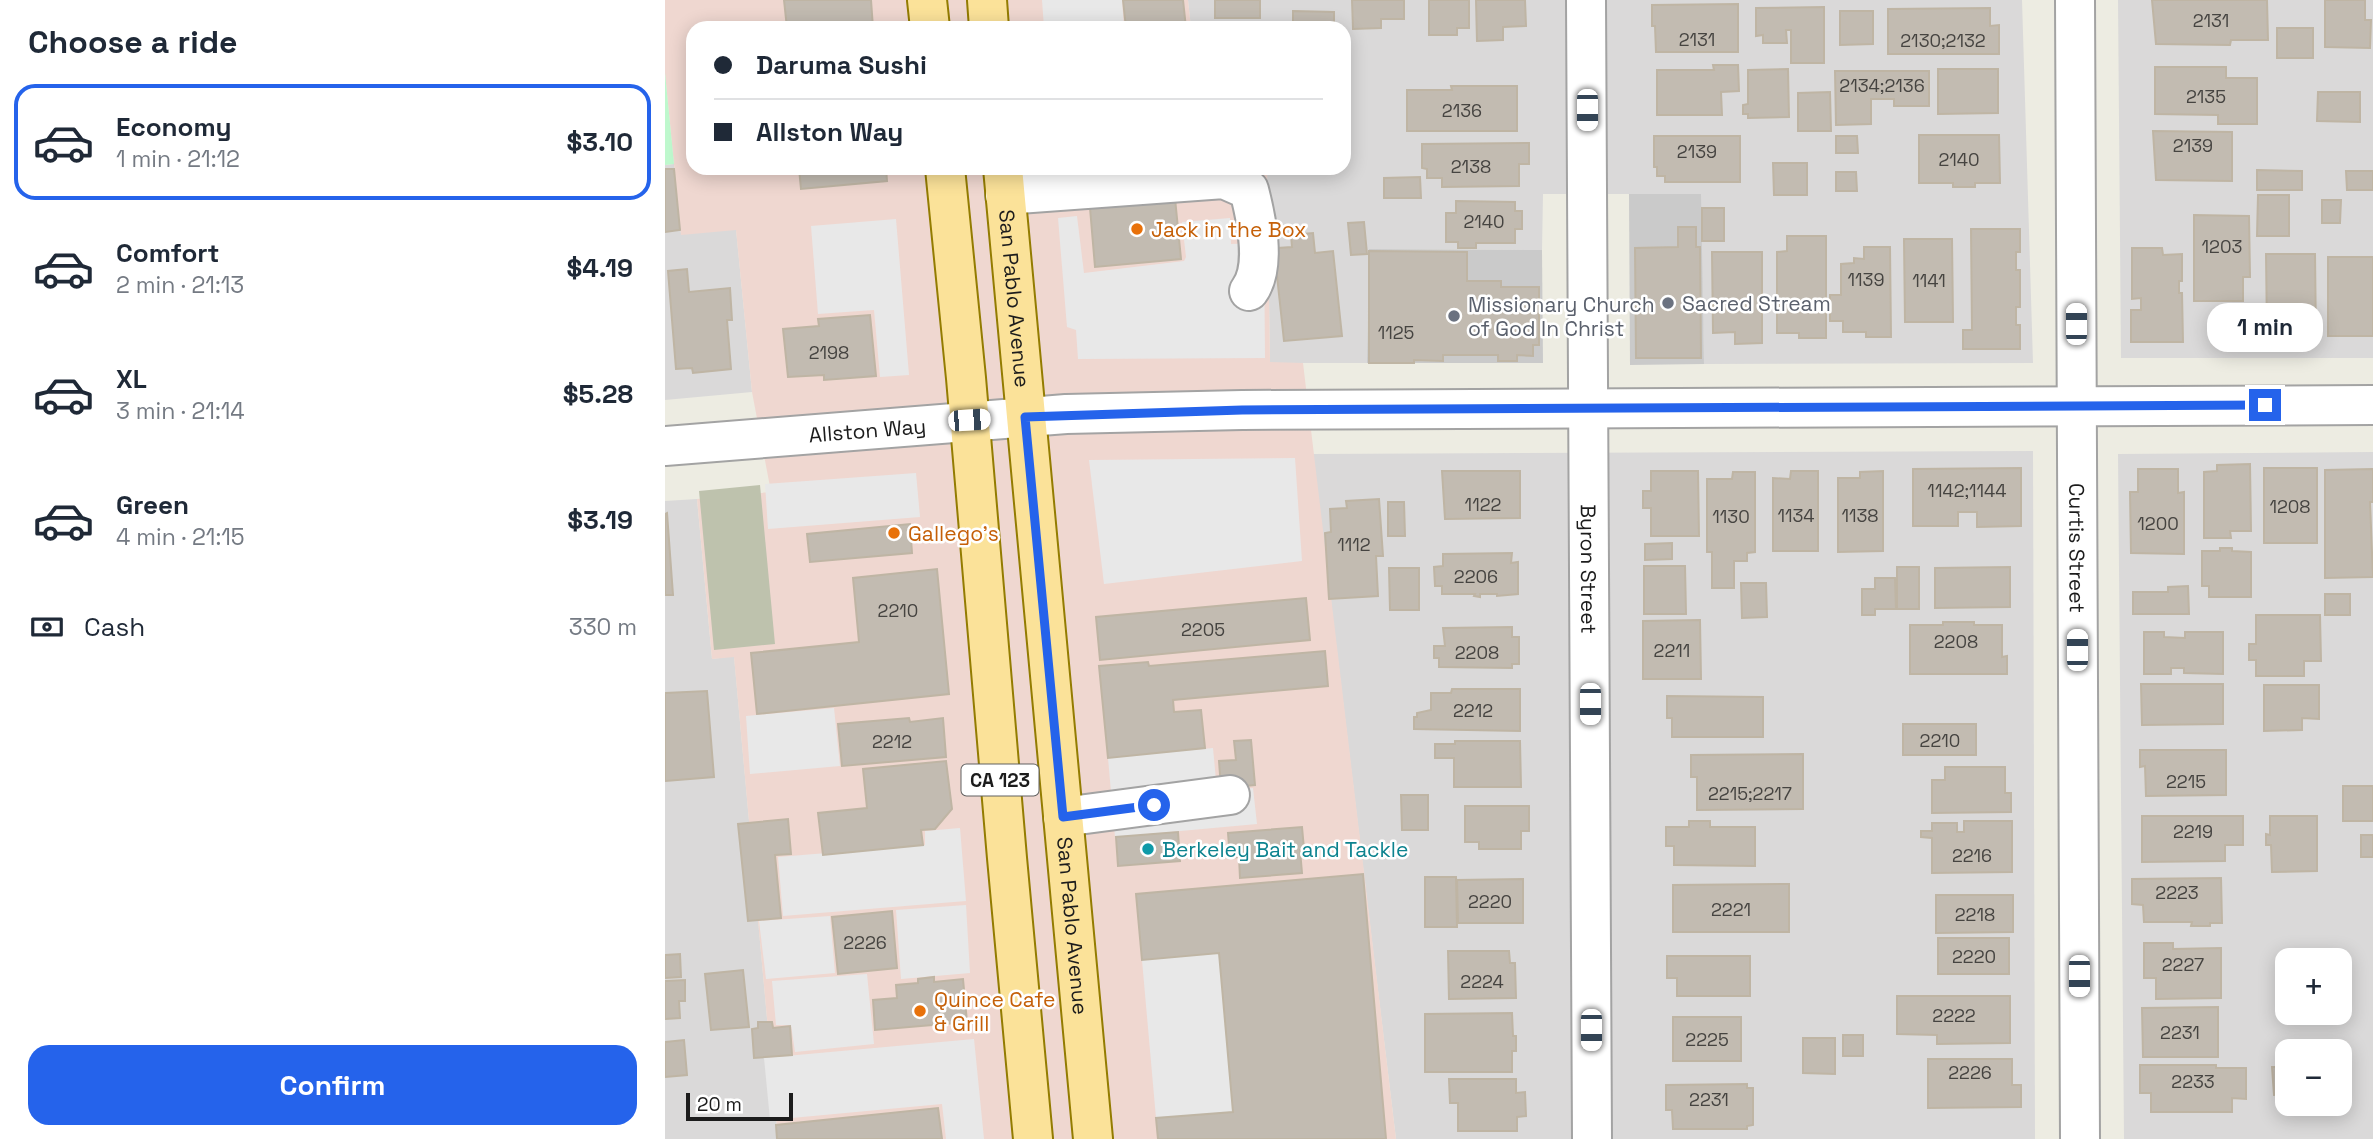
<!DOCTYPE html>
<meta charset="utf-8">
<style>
:root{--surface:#fff;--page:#f6f6f7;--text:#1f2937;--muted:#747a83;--line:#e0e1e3;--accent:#2563eb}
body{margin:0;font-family:"Space Grotesk",sans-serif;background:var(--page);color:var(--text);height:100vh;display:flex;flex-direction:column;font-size:26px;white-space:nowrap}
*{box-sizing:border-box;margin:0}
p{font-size:23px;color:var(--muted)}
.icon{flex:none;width:38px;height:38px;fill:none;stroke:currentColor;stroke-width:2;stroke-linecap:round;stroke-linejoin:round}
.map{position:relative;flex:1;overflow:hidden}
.panel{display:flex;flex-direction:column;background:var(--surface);width:665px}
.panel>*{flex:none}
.guide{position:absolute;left:21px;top:21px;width:665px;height:154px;border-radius:21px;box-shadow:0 4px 18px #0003;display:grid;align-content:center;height:154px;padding:0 28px;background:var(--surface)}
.fabs{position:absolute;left:1610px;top:948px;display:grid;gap:14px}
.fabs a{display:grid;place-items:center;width:77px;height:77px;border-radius:14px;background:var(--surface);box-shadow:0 4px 18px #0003;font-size:35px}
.scale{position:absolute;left:21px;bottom:18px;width:107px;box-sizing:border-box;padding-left:7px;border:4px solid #1c1c1c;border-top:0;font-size:19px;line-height:24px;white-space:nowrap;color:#1c1c1c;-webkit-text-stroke:5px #fff;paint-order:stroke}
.end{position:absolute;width:32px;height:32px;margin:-16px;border:9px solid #2563eb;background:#fff;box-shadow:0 0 0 4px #fff}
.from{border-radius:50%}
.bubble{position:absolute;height:49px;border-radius:21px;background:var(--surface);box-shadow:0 4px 18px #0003;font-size:23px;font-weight:800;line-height:49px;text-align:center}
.car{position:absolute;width:21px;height:42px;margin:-21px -10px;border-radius:9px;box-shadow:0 0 5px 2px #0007;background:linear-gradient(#fff 24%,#345 0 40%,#fff 0 76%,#345 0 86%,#fff 0)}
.guide b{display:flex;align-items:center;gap:24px;height:66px;font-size:26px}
.guide b+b{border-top:2px solid var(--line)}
.guide i{width:18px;height:18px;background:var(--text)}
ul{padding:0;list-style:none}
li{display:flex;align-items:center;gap:21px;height:116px;margin:0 14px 10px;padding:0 14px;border:4px solid transparent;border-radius:21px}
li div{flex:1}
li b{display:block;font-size:26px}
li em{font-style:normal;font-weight:800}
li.current{border-color:var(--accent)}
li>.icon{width:63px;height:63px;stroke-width:1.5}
h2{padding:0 28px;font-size:32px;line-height:84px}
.pay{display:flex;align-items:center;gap:18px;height:77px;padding:0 28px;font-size:26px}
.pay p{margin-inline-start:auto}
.cta{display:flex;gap:14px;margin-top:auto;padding:14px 28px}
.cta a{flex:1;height:80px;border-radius:21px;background:var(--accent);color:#fff;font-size:28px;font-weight:800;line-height:80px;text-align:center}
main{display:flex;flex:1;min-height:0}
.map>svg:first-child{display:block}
</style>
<main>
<section class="panel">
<h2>Choose a ride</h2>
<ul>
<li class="current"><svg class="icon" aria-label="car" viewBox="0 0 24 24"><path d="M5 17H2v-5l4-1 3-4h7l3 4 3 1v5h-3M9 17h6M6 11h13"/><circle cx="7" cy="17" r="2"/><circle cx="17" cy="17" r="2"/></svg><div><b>Economy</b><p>1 min · 21:12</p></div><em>$3.10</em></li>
<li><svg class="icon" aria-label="car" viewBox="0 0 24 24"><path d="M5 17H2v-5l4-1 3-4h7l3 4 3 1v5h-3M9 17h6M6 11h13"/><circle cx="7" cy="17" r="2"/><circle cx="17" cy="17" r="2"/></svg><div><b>Comfort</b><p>2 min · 21:13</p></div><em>$4.19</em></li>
<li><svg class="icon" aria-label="car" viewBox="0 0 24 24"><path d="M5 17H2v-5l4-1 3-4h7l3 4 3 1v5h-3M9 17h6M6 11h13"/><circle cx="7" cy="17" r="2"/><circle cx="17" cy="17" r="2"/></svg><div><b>XL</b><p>3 min · 21:14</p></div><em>$5.28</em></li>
<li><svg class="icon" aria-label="car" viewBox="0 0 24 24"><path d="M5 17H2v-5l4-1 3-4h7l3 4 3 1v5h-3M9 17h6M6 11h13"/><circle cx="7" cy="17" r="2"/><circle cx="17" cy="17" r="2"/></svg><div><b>Green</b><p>4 min · 21:15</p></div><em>$3.19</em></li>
</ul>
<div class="pay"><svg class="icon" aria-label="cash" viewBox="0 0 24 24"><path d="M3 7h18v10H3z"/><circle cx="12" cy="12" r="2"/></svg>Cash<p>330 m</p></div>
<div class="cta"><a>Confirm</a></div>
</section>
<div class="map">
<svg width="1708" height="1139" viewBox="0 0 1708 1139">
<rect width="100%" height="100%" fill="#edece2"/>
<g fill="#dad9d9" fill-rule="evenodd">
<path d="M523,0H1357L1368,363L1039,364L1035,194H878L877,250L704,249L702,363H605L602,168H679V28H526Z"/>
<path d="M1453,0H1708V358H1456Z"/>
<path d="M9,164L16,234L71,229L87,392L0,400V165Z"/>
<path d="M1368,451L1370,1139H731L648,454Z"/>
<path d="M1708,452V1139H1459L1453,454ZM1622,961H1675V1013H1622ZM1622,1052H1675V1104H1622Z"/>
<path d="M32,499L47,659L69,656L113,1139H0V501Z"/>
</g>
<path fill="#efd7d0" d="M0,0H523L526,28H28V168H602L605,362L638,363L731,1139H113L69,657L47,659L32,499L106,492L87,392L71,230L16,235L0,73Z"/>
<g fill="#cacaca">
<path d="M964,194H1036L1039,364L965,365Z"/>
<path d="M704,249L877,250L878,363H702Z"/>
</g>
<path fill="#bec2ad" d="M95,485L110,644L49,650L34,491Z"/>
<path fill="#bef8cd" d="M0,73L9,164L0,165Z"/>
<g fill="#e8e8e8">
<path d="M377,0H457L459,28H379Z"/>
<path d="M412,216L419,273L519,261L521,257L517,222L565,218L566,244L599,243L600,358L413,359L411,330L402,327L393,218Z"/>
<path d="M231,219L244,375L215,377L209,310L153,314L146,226Z"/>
<path d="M630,458L637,561L439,584L424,460Z"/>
<path d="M251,473L255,517L103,529L100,484Z"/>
<path d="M169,708L175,766L85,774L81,716Z"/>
<path d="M548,748L552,791L588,788L592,824L450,837L443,758Z"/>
<path d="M295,828L301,901L118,916L113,857L260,845V831Z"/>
<path d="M301,905L305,973L236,979L231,910Z"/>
<path d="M165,916L170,973L101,979L94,921Z"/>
<path d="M554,953L568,1112L491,1118L477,960Z"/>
<path d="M202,974L209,1044L130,1052L126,1025H111L107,981Z"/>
<path d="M309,1039L319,1139H281L277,1104L105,1120L99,1058Z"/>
</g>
<g fill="#c2bbb1" stroke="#bfb5a4" stroke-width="2">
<path d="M119,0H206L208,28H122Z"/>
<path d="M458,0H518L521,28H461Z"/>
<rect x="550" y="0" width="45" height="18"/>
<path d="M687,0H739V19H716V28L688,29Z"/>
<path d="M764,0H804V28H792V35H764Z"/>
<path d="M811,0H860L861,26L838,27V40L812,41Z"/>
<path d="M1487,0H1602L1603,40H1566L1565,45L1491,44Z"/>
<path d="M1660,0H1700V20H1706L1705,48L1660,47Z"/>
<path d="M1073,4V52H991L990,26H987V5Z"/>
<path d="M1159,7V63H1126V30H1121L1122,43H1098V35L1091,36V8Z"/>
<path d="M1325,8V26L1334,25V54H1223V9Z"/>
<path d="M628,11L669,12V28H628Z"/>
<path d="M1175,11H1208V44L1175,45Z"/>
<rect x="1612" y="28" width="36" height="30"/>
<path d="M1048,65H1073L1074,91L1056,92L1057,115H992V70H1049Z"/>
<path d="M1490,67H1561V78H1592V124H1553V115L1490,114Z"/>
<path d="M1123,69L1124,117L1083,118V114H1078V105L1083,104V70Z"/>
<path d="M1273,69H1333V113L1273,114Z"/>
<path d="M1170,71H1264V106H1229V99H1206V124L1171,125Z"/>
<path d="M786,86H852V131H742V90H787Z"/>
<path d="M1165,92L1166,131H1133V93Z"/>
<path d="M1653,92H1695V122L1652,121Z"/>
<path d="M1488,131L1567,132V181L1491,180Z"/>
<path d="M1254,135H1334L1335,183H1310V187H1288V183H1254Z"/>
<path d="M989,136H1075V182H1000V176H992V167H989Z"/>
<path d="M1171,136H1192L1193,153H1171Z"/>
<path d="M864,143V164H854V186L777,187V178H762V169L757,168V144Z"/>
<path d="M1108,163H1142V195H1109Z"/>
<path d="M134,168H221L222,181L136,189Z"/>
<path d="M0,169H9L15,230L0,232Z"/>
<path d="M1592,170L1637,171V190H1592Z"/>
<path d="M1681,171H1708V190H1682Z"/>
<path d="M1171,172H1191L1192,191H1171Z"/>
<path d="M755,177L756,198H719V178Z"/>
<path d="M509,188L516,259L430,267L424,196Z"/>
<path d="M1593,195H1624V236H1592Z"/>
<path d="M1657,200H1676L1675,223H1657Z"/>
<path d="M791,201L850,202V211H857V229H850V243H811V248H793V242H781V213H791Z"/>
<rect x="1037" y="208" width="22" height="33"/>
<path d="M1529,215L1584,216L1585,277H1578V301H1529Z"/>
<path d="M699,222L702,254L686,255L683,223Z"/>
<path d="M1013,227H1031V247H1035L1036,358H971L970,248L1013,247Z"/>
<path d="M1306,229H1355V252H1351V270H1355V307H1351V325H1355V349H1298V330H1307Z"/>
<path d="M648,233L650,253L668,251L677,336L619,341L610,257H613V248L627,247L626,235Z"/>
<path d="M1122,236H1161V338H1134V333H1112V252L1122,251Z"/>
<path d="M1239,239H1287L1288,322H1240Z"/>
<path d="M1199,247H1225L1226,337H1201V332H1178V321H1165V295H1176V264L1189,263V258L1199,259Z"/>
<path d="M1467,248H1497L1498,255L1517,254V281H1514V293H1517L1518,342H1466V310H1476V298L1467,299Z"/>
<path d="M704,251L802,252V281H836V287H874V345H868V356L852,355V361H833V355H778V361L749,360V363H704Z"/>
<path d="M1047,252H1097V343L1070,344V332L1048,333Z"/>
<path d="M1601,254H1650L1651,339L1626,340V334L1602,333Z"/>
<rect x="1663" y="257" width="45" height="79"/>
<path d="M22,269L24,292L65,288L67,320H62L66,369L28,373L27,368L11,369L3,271Z"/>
<path d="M205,315L211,376L159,380V375L123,377L118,329L154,326L153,319Z"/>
<path d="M1585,464L1586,531H1565L1566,538H1539V472L1552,471V465Z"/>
<path d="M1356,468V526L1312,527V512H1293V526H1248V469Z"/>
<rect x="1599" y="468" width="53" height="75"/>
<path d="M1473,469H1513V493L1519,492V554L1466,553L1465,492H1473Z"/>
<path d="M1708,469V502H1705L1708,577L1660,578V470Z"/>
<path d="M777,471H855V518L780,519Z"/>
<path d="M986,471H1033L1034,536H986V508H978V491H986Z"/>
<path d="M1126,471H1153V551H1108V478L1125,479Z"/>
<path d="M1218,471V551L1173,552V478H1195V472Z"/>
<path d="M1068,472H1090V552L1082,553V561H1069V588H1047V552H1042V479H1067Z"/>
<path d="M714,499L718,556H711L713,596L664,599L660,533L666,532L665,509L682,508L681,501Z"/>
<path d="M723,502H739L740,536H723Z"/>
<path d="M2,513L8,595H0V514Z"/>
<path d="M245,524L247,553L145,562L142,534Z"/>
<path d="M1007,543V559L980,560V544Z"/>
<path d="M1555,548H1567V551L1586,552V597H1544V586H1537V551H1555Z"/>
<path d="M847,553L846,563L853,562V594L832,596V594H815V597L809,596L810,594H777V586H770L769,567L778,566V554Z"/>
<path d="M979,566H1020L1021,614H979Z"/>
<rect x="1232" y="567" width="22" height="42"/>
<path d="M1345,567V607L1270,608V568Z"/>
<path d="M724,568H754V610H725Z"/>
<path d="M272,569L284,694L92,714L86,653L194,642L188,578Z"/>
<path d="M1210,578H1230L1231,609H1210V615H1197V589H1210Z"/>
<path d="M1076,583H1101L1102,617L1077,618Z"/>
<path d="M1523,586L1524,614H1468V592H1503V587Z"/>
<rect x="1660" y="594" width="25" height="21"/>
<path d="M641,598L645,640L435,660L431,617Z"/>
<path d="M1591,615H1655L1656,661H1639V676H1591V660H1584V644H1591Z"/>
<path d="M1035,620L1036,679H978V621Z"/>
<path d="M1278,622H1309V625H1337V657L1342,656V674H1245V625H1278Z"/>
<path d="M847,627V637H854V664H847V668L774,667V658H769V646H780L778,628Z"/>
<path d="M1479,632H1499V637L1520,638V632H1558V674L1519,673V668H1506V674H1479Z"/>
<path d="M660,651L663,686L508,700L509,712L536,710L540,748L443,758L434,666L483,662L484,666Z"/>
<path d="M1476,684H1558V724L1477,725Z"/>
<path d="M1599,685H1654V719L1637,718V730L1599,731Z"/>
<path d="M787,689H855V731L749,729V717H752V713L766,710V693H786Z"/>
<path d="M42,691L49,777L0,781V693Z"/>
<path d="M1002,696L1098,697V737H1007V718H1002Z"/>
<path d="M244,718L245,722L278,718L281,757L177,766L173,724Z"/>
<rect x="1238" y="724" width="73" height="31"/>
<path d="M586,740L590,785L556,788L554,761L571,760L569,741Z"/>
<path d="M790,741H855L856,787H789V758H770V744H790Z"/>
<path d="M1475,750H1561V795L1481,796L1480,766L1475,767Z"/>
<path d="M1138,754V809L1032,810V777H1026V755Z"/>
<path d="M281,761L287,809L270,829L256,830L258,845L158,855L153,813L202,808L198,769Z"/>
<path d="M1280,767H1340V793H1346V812L1267,813V780H1280Z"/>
<rect x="1678" y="786" width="30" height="35"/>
<path d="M736,795H763V830H737Z"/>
<path d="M800,806H864V831H856V849H814V842H800Z"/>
<path d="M1477,816H1578V845H1560V861L1477,862Z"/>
<path d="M1605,816H1652V871L1607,872L1606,845H1601V834L1605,835Z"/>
<path d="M123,819L126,854L110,855L116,918L83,921L73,824Z"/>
<path d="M1024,821H1045V827H1090V866L1009,865V846H1001V827H1024Z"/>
<path d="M1299,821H1347V872L1267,873V838L1256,837V831H1267V823H1292V832H1299Z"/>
<path d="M637,827L639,849L635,850L637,873L575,878L574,857L565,858L563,833Z"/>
<path d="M513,832L515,861L453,866L451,837Z"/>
<rect x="1696" y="835" width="12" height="22"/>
<path d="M698,874L721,1139H493L491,1118L568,1112L554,953L477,960L471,894Z"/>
<path d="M760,877H791L792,927H760Z"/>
<path d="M1556,878L1557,923H1545V926H1526L1527,922H1479L1478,905L1467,904V879Z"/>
<path d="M858,879V923H793L792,880Z"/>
<path d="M1124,884V932H1008V885Z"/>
<path d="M1271,895H1348V932L1271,933Z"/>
<path d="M227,911L232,968L173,974L167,917Z"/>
<rect x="1273" y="938" width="71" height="36"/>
<path d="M1479,943H1508V949L1556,948V998L1491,999V978H1479Z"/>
<path d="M783,951H844L845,963H850L851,998L784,999Z"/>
<path d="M15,954L16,977L0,978V955Z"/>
<path d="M1002,956H1085V996H1012V978H1002Z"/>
<path d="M78,970L84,1027L46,1030L40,974Z"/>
<path d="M269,977V982L298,979L302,1022L210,1030L208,1000L232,998L231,985L253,983V979Z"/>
<path d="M20,980V1001H14L15,1018L0,1019V981Z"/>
<path d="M1232,996H1345V1043L1272,1044V1035L1232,1034Z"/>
<path d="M1553,1007V1057H1478L1477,1008Z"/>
<path d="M847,1013L848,1036H851V1051H847V1072H760V1014Z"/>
<rect x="1008" y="1017" width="68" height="44"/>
<path d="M93,1022H107L108,1028L125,1026L127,1055L89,1058L87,1029L93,1028Z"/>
<rect x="1178" y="1035" width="20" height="21"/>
<path d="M1138,1038H1170V1074L1138,1073Z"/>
<path d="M19,1040L22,1075L0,1077V1042Z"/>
<path d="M1263,1059H1347V1085H1356V1107L1263,1108Z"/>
<path d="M1475,1065H1551V1068H1581V1099L1567,1098V1112H1486V1093H1475Z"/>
<path d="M1607,1067H1622V1094L1609,1095Z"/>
<path d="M784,1079H851V1093L860,1092L861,1116L852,1117V1131H793V1103H785Z"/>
<path d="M1082,1084V1088H1088V1125L1082,1126V1129H1008L1007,1110H1001V1085Z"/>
<path d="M1624,1104H1653V1110L1624,1111Z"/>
<path d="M273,1108L277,1139H112L111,1125Z"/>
</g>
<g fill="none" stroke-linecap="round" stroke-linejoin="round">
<g stroke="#a3a3a3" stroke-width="42">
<g id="minor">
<path id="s1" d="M921,0L927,1139"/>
<path id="s2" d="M1410,0L1415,1139"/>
<path d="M340,195L559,179L584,190C591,217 602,267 584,291"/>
<path id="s3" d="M0,446L401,414L577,410L1708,405"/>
<path d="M398,817L565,795"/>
</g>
</g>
<g stroke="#937c01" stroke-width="42">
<g id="major">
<path d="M262,0L265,28"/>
<path d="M322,0L324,28"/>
<path d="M280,168L301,378L342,858L368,1139"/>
<path id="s4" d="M338,168L428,1139"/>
</g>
</g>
<use href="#minor" stroke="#fff" stroke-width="38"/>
<use href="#major" stroke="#fbe299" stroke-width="38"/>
</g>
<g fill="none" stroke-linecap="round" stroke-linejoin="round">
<path stroke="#2563eb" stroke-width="9" d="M489,805L398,817L360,417L577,410L1600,405"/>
</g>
<g fill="#e8710a" stroke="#fff" stroke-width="2.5">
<circle cx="472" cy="229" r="7"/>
<circle cx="229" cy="533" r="7"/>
<circle cx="255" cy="1011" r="7"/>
</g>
<g fill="#6b7280" stroke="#fff" stroke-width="2.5">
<circle cx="1003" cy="303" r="7"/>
<circle cx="789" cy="316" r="7"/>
</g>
<circle fill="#0f9aa8" stroke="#fff" stroke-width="2.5" cx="483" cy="849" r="7"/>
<g text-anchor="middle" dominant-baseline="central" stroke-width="5" stroke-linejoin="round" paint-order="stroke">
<g font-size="18" fill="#464441">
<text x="1546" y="20">2131</text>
<text x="1032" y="39">2131</text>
<text x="1278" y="40">2130;2132</text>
<text x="1217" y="85">2134;2136</text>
<text x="1541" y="96">2135</text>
<text x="797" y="110">2136</text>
<text x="1528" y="145">2139</text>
<text x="1032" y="151">2139</text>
<text x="1294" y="159">2140</text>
<text x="806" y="166">2138</text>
<text x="819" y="221">2140</text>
<text x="1557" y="246">1203</text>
<text x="1201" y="279">1139</text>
<text x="1264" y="280">1141</text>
<text x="731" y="332">1125</text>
<text x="164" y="352">2198</text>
<text x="1302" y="490">1142;1144</text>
<text x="818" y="504">1122</text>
<text x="1625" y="506">1208</text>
<text x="1131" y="515">1134</text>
<text x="1195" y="515">1138</text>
<text x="1066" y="516">1130</text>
<text x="1493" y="523">1200</text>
<text x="689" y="544">1112</text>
<text x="811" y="576">2206</text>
<text x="233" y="610">2210</text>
<text x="538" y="629">2205</text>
<text x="1291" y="641">2208</text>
<text x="1007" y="650">2211</text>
<text x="812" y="652">2208</text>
<text x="808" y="710">2212</text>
<text x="1275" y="740">2210</text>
<text x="227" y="741">2212</text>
<text x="1521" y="781">2215</text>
<text x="1085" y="793">2215;2217</text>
<text x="1528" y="831">2219</text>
<text x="1307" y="855">2216</text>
<text x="1512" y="892">2223</text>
<text x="825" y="901">2220</text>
<text x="1066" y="909">2221</text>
<text x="1310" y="914">2218</text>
<text x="200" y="942">2226</text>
<text x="1309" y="956">2220</text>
<text x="1518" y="964">2227</text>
<text x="817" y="981">2224</text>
<text x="1289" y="1015">2222</text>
<text x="1515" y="1032">2231</text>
<text x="1042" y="1039">2225</text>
<text x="1305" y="1072">2226</text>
<text x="1528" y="1081">2233</text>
<text x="1044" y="1099">2231</text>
</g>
<rect fill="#fff" stroke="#606060" stroke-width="2" x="296.5" y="764.5" width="77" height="31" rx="5"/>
<g font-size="19" font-weight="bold" fill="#1c1c1c">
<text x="335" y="780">CA 123</text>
</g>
<g font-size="21" fill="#c56008" stroke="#fff" text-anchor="start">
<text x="486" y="229">Jack in the Box</text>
<text x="243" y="533">Gallego's</text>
<text x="269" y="999">Quince Cafe<tspan x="269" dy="24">&amp; Grill</tspan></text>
</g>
<g font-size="21" fill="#1c1c1c" stroke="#fff">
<text stroke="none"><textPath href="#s4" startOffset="131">San Pablo Avenue</textPath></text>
<text stroke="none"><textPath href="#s3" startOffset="203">Allston Way</textPath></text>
<text stroke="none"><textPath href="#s2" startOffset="548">Curtis Street</textPath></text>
<text stroke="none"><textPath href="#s1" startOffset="569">Byron Street</textPath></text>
<text stroke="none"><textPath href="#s4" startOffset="761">San Pablo Avenue</textPath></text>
</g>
<g font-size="21" fill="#5b616d" stroke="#fff" text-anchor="start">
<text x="1017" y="303">Sacred Stream</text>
<text x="803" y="304">Missionary Church<tspan x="803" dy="24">of God In Christ</tspan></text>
</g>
<g font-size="21" fill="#0d838f" stroke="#fff" text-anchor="start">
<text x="497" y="849">Berkeley Bait and Tackle</text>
</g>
</g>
</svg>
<div class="fabs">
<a>+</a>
<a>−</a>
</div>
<div class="scale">20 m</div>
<i class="end from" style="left:489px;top:805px"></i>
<i class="end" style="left:1600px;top:405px"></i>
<div class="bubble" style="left:1542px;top:303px;width:116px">1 min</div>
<i class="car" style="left:922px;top:110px;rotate:180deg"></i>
<i class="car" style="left:1411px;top:324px;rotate:0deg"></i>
<i class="car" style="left:304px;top:420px;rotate:86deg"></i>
<i class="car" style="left:1412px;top:650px;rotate:0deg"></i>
<i class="car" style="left:925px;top:704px;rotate:180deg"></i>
<i class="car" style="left:1414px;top:976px;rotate:180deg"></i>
<i class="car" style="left:926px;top:1030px;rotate:180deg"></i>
<div class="guide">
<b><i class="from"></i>Daruma Sushi</b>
<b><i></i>Allston Way</b>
</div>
</div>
</main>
